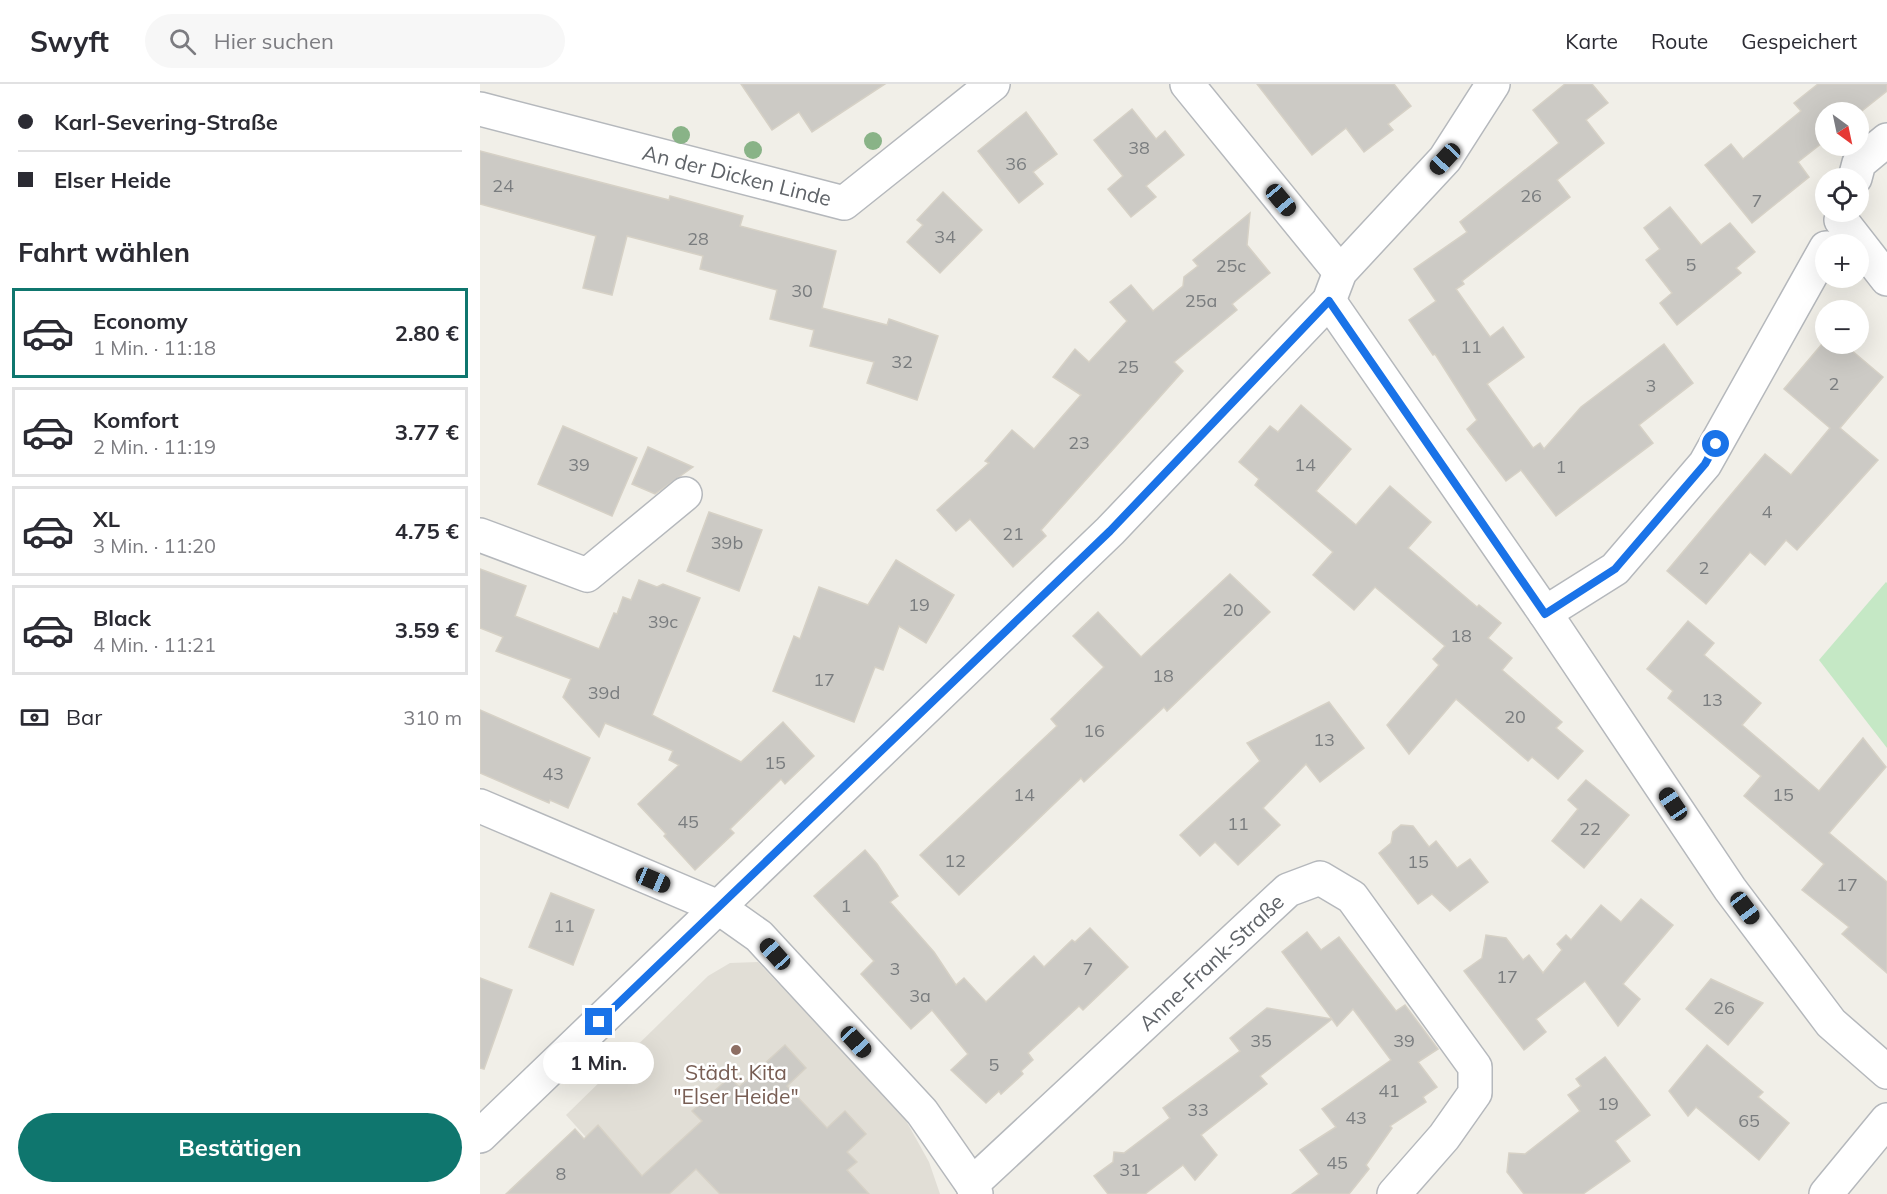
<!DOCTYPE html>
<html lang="de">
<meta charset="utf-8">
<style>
:root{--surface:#fff;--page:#f7f7f7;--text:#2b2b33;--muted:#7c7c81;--line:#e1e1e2;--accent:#0f766e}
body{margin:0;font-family:Mulish,sans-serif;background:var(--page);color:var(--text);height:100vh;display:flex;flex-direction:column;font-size:22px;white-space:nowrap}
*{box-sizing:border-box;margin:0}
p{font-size:20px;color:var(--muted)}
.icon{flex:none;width:33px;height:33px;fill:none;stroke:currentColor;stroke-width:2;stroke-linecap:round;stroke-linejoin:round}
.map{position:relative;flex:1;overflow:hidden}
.drawer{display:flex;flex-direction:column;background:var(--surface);width:480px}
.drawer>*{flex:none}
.banner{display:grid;align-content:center;height:132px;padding:0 18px;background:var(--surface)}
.needle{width:39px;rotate:147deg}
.fabs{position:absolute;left:1335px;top:18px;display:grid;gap:12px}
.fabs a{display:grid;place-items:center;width:54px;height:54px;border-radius:50%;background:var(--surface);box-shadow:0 6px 24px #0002;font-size:30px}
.end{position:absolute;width:27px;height:27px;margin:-14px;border:8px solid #1a73e8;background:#fff;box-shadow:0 0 0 3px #fff}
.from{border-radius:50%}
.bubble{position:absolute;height:42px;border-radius:21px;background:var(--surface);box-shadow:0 6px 24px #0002;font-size:20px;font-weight:700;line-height:42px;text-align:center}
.car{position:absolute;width:18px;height:36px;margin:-18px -9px;border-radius:8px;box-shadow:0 0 4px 2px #0007;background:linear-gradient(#222 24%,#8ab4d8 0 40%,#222 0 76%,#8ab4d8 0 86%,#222 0)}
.banner b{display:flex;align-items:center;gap:21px;height:57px;font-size:22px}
.banner b+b{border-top:2px solid var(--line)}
.banner i{width:15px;height:15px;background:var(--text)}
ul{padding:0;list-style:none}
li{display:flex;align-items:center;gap:18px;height:90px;margin:0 12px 9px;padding:0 6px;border:3px solid var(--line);border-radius:0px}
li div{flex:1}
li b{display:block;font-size:22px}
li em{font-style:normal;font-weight:700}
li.active{border-color:var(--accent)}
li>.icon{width:54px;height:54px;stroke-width:1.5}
h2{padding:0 18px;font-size:27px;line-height:72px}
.pay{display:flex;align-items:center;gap:15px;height:66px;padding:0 18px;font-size:22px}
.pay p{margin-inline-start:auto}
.primary-button{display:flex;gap:12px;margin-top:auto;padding:12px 18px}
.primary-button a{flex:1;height:69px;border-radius:36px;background:var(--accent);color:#fff;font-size:24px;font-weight:700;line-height:69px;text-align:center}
header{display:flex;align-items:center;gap:36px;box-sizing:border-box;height:84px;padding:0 30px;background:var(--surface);border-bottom:2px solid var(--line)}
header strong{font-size:28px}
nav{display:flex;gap:33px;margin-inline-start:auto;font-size:21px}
.search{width:420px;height:54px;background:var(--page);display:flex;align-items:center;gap:15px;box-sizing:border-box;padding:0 21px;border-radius:33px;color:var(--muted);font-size:22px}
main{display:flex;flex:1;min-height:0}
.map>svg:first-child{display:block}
</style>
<header>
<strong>Swyft</strong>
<div class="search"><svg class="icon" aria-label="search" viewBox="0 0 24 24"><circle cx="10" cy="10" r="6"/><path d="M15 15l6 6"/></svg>Hier suchen</div>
<nav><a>Karte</a><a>Route</a><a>Gespeichert</a></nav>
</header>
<main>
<section class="drawer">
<div class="banner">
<b><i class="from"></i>Karl-Severing-Straße</b>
<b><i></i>Elser Heide</b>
</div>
<h2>Fahrt wählen</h2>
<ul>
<li class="active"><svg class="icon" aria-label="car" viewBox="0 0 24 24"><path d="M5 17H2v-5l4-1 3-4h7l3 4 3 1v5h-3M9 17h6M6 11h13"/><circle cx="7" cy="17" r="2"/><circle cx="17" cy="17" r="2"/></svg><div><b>Economy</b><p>1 Min. · 11:18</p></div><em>2.80 €</em></li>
<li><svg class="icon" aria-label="car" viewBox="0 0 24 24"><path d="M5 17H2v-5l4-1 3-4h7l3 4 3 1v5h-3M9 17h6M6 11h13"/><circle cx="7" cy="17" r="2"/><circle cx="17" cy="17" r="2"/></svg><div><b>Komfort</b><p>2 Min. · 11:19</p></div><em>3.77 €</em></li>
<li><svg class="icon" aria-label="car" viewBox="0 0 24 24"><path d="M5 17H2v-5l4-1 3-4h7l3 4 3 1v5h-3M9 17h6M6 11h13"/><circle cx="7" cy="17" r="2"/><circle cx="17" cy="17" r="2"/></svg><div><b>XL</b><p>3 Min. · 11:20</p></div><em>4.75 €</em></li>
<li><svg class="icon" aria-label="car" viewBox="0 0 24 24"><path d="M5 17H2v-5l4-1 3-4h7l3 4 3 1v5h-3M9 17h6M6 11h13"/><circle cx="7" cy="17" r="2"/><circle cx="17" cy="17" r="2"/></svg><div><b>Black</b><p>4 Min. · 11:21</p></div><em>3.59 €</em></li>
</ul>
<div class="pay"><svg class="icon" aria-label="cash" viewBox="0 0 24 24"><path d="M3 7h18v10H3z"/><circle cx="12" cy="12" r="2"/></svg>Bar<p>310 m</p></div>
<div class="primary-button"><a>Bestätigen</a></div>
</section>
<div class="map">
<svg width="1407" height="1110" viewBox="0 0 1407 1110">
<rect width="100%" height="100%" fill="#f1efe8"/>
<path fill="#e1ded6" d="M278,878L424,1033L449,1078L460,1110H157L86,1031L228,892L250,879Z"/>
<path fill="#c5e8c5" d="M1406,498L1407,499V664L1339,576Z"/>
<g fill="#cccac5" stroke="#d6d1c6" stroke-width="1.5">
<path d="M261,0H405L332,48L319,28L292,46Z"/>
<path d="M777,0H914L931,22L908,40L913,46L884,68L866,44L832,71Z"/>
<path d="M1085,0H1112L1128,19L1106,36L1124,59L1077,96L1090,113L982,197L984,200L976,205L1010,253L1023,243L1044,273L1007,300L1053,364L1060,359L1064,365L1101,323L1184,260L1213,299L1159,341L1173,359L1076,432L1041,386L1026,397L987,345L997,336L955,270L953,271L929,236L956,217L934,185L987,148L980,138L1079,59L1053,26Z"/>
<path d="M1338,0H1407V7L1378,30L1346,28V56L1318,78L1329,93L1272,139L1225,81L1251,60L1263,75L1321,27L1314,19Z"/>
<path d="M652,25L676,55L685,47L704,71L666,102L676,113L651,133L628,105L643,92L614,56Z"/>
<path d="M546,28L577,70L553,88L563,100L539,119L498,67Z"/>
<path d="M0,67L189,116L190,112L263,132L260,142L356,167L342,224L407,241L409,235L458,252L437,316L387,299L394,278L330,262L334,246L290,235L297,206L220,185L223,172L147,152L132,211L103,204L116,152L0,120Z"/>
<path d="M463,108L502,146L460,189L427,158L443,141L437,136Z"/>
<path d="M1190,123L1221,161L1250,139L1275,168L1256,184L1261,189L1197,241L1180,219L1192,209L1166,176L1180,165L1164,144Z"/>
<path d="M770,129L767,161L790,189L752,220L757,226L694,278L703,287L561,446L566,452L533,483L490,435L476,447L457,426L509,379L505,377L532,346L554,365L601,311L573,293L595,265L609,278L647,237L630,218L651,201L673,227L703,202L704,193L718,182L713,176Z"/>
<path d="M1342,260H1364L1403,293L1360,344L1398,376L1317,466L1306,456L1285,481L1270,468L1226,520L1187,487L1285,370L1311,391L1350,344L1304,305Z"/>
<path d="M821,321L871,365L836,407L876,441L910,402L951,438L928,464L997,523L999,521L1021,539L1008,554L1032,574L1022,586L1082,638L1076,644L1103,667L1078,695L1052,673L1048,677L976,615L929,670L907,641L959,581L953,575L965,562L895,503L874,526L833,491L853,468L775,401L779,395L759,378L790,342L798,348Z"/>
<path d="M83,342L157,374L132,432L58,400Z"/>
<path d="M168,363L213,383L175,410L152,400Z"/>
<path d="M229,428L282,446L259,507L207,487Z"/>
<path d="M416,476L474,511L446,559L419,542L403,586L395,583L374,638L293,607L314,552L320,555L339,503L388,521Z"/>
<path d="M0,485L46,502L35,532L119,565L134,529L137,530L143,513L151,516L159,496L177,503L183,500L220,514L172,631L261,678L303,638L334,672L305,700L301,695L250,745L254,749L215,786L184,752L186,750L158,720L199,681L189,676L193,667L125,639L119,653L83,613L91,595L16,567L23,553L0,544Z"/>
<path d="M750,490L790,528L687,627L684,623L604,698L601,694L479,811L440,771L577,642L571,635L624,583L593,552L618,528L661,573Z"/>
<path d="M1208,537L1234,559L1224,571L1281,619L1262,641L1339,707L1383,654L1406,683L1349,749L1407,798V889L1362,850L1369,843L1322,806L1344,780L1264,712L1281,692L1188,614L1193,607L1167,585Z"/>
<path d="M849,618L884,664L840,698L826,680L783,724L800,741L758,781L735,758L720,772L700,751L780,677L767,659Z"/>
<path d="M0,626L110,674L88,724L70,716L69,719L0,689Z"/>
<path d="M1106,696L1149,731L1104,784L1072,757L1098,725L1088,716Z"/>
<path d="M921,741L933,742L949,763L956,757L977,784L990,775L1008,798L970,827L952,810L938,820L899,769L911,759L913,748Z"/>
<path d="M385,766L397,780L418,812L410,818L454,868L476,901L484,894L506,918L554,872L564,883L592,856L595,858L610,844L648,883L603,926L599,922L548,969L553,976L541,987L543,990L521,1010L519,1007L506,1019L471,986L488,970L452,926L431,945L381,890L394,877L334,812Z"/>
<path d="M71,809L114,826L93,881L49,863Z"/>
<path d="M1161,815L1193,841L1143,900L1160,915L1138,942L1105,897L1056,935L1066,948L1044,966L984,887L1002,874L1006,851L1026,854L1043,876L1049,871L1063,889L1082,866L1077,860L1086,851L1091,856L1121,821L1141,838Z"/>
<path d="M827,848L841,866L859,853L916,927L925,921L958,965L938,978L957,1003L943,1013L946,1018L910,1042L912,1044L886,1081L889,1085L869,1110H812L839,1090L820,1066L856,1043L842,1025L911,976L873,925L857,942L852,935L780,992L787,1000L721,1051L737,1071L715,1096L703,1081L665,1110H628L614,1092L633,1078L634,1068L644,1069L690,1034L683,1024L760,967L750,954L787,924L852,935L802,868Z"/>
<path d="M0,894L32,906L4,985L0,984Z"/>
<path d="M1231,895L1283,919L1248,961L1206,925Z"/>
<path d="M305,961L326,984L307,1002L347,1044L365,1027L386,1050L367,1068L377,1078L367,1086L389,1110H240L216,1085L189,1110H26L95,1045L104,1055L118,1041L162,1092L222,1037L212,1027L250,993L259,1003Z"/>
<path d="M1227,961L1283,1008L1278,1013L1309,1039L1279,1076L1216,1023L1208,1032L1189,1007Z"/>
<path d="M1125,973L1170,1031L1135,1057L1150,1077L1103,1110H1044L1027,1088L1029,1069L1045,1070L1100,1027L1088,1011L1101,1002L1096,995Z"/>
</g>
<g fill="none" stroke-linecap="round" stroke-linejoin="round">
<g stroke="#b5b8bc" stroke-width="36">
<g id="minor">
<path d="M707,0L860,188"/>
<path d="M0,25L364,119L513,0"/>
<path d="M1375,94L1379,79L1407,56"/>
<path d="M1361,136L1407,195"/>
<path d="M849,217L1065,529L1250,805L1351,939L1407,988"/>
<path d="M0,451L107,491L205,410"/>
<path d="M1065,529L1135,485L1225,380L1346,164"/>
<path d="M0,722L238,823L279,852L442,1028L492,1100L496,1110"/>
<path d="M0,1052L630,447L849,217L860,188L965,75L1013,0"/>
<path d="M492,1100L808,806L840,794L872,813L995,983V1009L964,1053L914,1110"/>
<path d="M1346,1110L1407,1036"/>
</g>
</g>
<use href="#minor" stroke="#fff" stroke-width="33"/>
</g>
<g fill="#89b387">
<circle cx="201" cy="51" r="9"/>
<circle cx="393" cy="57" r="9"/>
<circle cx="273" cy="66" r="9"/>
</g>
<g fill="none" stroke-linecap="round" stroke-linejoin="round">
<path stroke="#1a73e8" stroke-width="8" d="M119,938L630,447L849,217L1065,530L1135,485L1225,380L1236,360"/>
</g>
<circle fill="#8d6e63" stroke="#fff" stroke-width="2" cx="256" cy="966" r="6"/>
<g text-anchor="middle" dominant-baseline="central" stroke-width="5" stroke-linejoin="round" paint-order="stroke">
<g font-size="18" fill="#7a7d7f">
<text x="659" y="63">38</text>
<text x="536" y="79">36</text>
<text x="23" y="101">24</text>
<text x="1051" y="111">26</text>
<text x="1277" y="116">7</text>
<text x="465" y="152">34</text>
<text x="218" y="154">28</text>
<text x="1211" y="180">5</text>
<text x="751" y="181">25c</text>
<text x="322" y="206">30</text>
<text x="721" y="216">25a</text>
<text x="991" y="262">11</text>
<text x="422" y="277">32</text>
<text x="648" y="282">25</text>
<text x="1354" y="299">2</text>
<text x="1171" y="301">3</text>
<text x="599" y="358">23</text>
<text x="99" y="380">39</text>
<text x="825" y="380">14</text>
<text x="1081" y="382">1</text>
<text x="1287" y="427">4</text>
<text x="533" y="449">21</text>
<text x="247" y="458">39b</text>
<text x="1224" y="483">2</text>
<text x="439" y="520">19</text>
<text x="753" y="525">20</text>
<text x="183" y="537">39c</text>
<text x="981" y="551">18</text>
<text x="683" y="591">18</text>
<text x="344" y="595">17</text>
<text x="124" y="608">39d</text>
<text x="1232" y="615">13</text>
<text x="1035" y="632">20</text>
<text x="614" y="646">16</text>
<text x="844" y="655">13</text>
<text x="295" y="678">15</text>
<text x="73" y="689">43</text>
<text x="544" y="710">14</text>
<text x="1303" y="710">15</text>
<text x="208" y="737">45</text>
<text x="758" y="739">11</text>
<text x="1110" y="744">22</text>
<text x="475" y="776">12</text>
<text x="938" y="777">15</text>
<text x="1367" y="800">17</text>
<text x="366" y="821">1</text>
<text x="84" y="841">11</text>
<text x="415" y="884">3</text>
<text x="608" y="884">7</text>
<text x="1027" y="892">17</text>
<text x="440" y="911">3a</text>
<text x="1244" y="923">26</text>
<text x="781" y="956">35</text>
<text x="924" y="956">39</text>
<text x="514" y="980">5</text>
<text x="909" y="1006">41</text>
<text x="1128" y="1019">19</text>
<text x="718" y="1025">33</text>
<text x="876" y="1033">43</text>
<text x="1269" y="1036">65</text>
<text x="857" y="1078">45</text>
<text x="650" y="1085">31</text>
<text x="81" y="1089">8</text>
</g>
<g font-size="21" fill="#5f6368" stroke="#fff">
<text transform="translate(257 91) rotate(14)">An der Dicken Linde</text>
<text transform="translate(731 878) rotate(-43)">Anne-Frank-Straße</text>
</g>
<g font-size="21" fill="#785e54" stroke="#fff">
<text x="256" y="988">Städt. Kita<tspan x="256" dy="24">"Elser Heide"</tspan></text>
</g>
</g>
</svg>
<div class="fabs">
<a><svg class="needle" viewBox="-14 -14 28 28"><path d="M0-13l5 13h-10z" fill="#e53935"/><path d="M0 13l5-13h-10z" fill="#7c7c81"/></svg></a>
<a><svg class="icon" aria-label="locate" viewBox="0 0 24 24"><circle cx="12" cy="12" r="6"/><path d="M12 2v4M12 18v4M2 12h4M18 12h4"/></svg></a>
<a>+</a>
<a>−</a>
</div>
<i class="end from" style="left:1236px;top:360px"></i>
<i class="end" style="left:119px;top:938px"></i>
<div class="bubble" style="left:63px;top:958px;width:111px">1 Min.</div>
<i class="car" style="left:965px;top:75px;rotate:223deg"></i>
<i class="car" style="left:801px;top:116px;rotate:140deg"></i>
<i class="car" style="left:1193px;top:720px;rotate:326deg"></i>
<i class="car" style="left:173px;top:796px;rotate:113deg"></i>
<i class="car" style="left:1265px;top:824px;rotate:143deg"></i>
<i class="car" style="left:295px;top:870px;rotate:318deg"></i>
<i class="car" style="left:376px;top:958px;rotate:137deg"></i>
</div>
</main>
